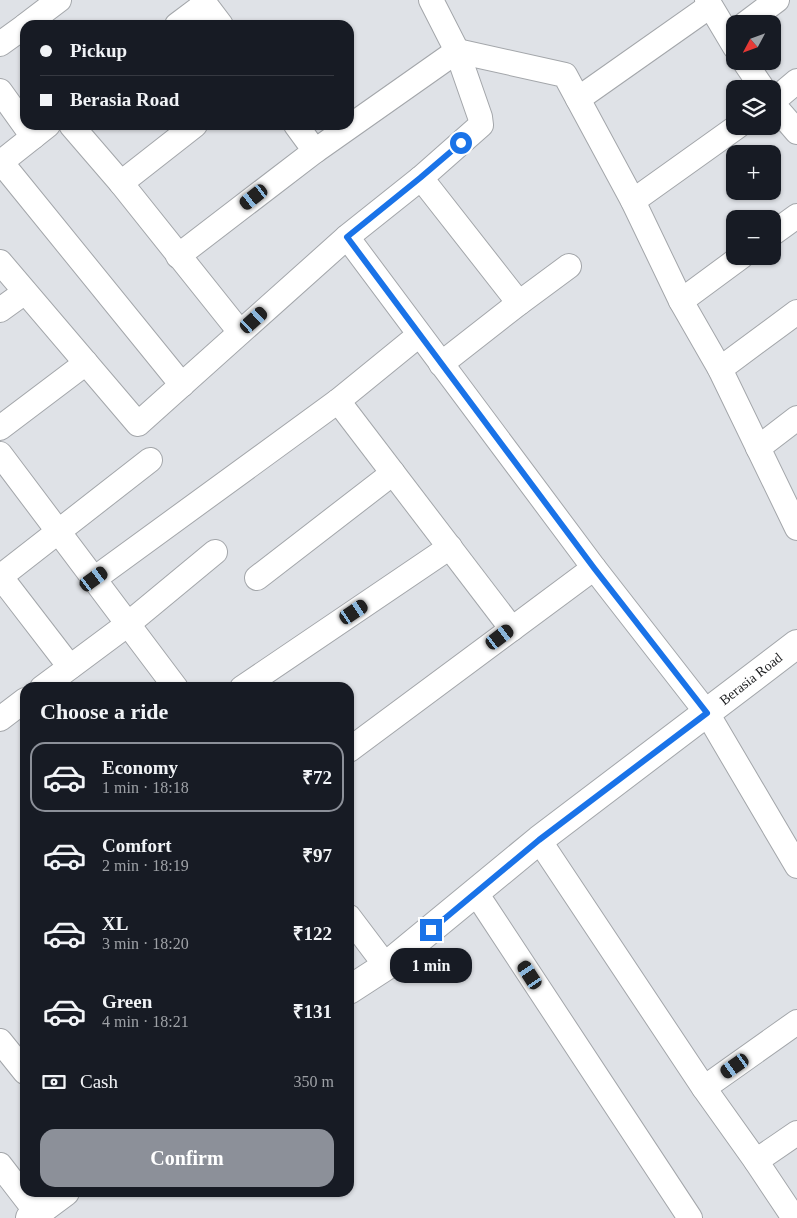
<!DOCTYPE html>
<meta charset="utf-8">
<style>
:root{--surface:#171b24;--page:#242831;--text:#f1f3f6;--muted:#9ea1a6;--line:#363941;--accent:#8c9099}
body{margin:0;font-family:Georgia,serif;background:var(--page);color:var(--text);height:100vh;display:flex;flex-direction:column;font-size:19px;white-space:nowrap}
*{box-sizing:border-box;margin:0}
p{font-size:16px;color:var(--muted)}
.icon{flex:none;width:28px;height:28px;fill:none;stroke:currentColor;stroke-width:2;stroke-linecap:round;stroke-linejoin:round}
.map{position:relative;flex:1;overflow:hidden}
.sheet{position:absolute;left:20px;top:682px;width:334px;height:515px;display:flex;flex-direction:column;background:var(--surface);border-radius:15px;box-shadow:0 1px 4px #0004}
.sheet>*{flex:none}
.banner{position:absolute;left:20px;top:20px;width:334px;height:110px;border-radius:15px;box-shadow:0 1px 4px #0004;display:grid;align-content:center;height:110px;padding:0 20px;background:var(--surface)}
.needle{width:32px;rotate:229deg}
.buttons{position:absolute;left:726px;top:15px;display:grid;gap:10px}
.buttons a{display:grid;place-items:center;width:55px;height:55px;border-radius:10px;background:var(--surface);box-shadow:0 1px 4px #0004;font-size:25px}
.end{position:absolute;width:22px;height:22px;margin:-11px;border:6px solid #1a73e8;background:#fff;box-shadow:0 0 0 2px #fff}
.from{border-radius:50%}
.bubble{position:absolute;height:35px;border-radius:15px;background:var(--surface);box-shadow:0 1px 4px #0004;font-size:16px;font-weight:700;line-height:35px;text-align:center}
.car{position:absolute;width:15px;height:30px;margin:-15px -8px;border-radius:6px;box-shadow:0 0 4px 1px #0007;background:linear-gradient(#222 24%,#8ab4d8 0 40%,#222 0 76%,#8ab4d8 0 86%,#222 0)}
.banner b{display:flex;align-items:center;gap:18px;height:48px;font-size:19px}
.banner b+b{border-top:1px solid var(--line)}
.banner i{width:12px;height:12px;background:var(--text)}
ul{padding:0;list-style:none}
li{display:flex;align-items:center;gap:15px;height:70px;margin:0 10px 8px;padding:0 10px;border:2px solid transparent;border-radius:15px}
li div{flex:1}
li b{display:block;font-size:19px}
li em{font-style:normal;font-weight:700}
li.selected{border-color:var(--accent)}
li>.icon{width:45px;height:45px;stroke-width:1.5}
h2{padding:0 20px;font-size:22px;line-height:60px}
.pay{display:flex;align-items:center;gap:12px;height:55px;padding:0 20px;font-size:19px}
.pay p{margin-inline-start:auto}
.action{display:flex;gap:10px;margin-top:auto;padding:10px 20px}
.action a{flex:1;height:58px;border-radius:15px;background:var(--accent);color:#fff;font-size:20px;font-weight:700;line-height:58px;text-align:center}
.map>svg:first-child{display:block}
</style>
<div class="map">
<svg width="797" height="1218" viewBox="0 0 797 1218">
<rect width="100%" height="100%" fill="#dfe2e7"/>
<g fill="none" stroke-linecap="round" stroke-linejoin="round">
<g stroke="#a3a6aa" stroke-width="26">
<g id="minor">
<path d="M202,0L221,25"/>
<path d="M707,0L735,47"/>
<path d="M745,24L777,0"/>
<path d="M26,25L59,0"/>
<path d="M177,25L205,4"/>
<path d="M0,44L25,26"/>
<path d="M744,61L763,89"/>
<path d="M0,91L33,137"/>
<path d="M578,99L710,6"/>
<path d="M772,102L797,81"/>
<path d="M772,103L797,132"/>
<path d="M71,125L121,183L240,332"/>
<path d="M296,125L315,151"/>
<path d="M1,162L182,385"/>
<path d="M0,163L48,125"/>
<path d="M421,178L519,303"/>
<path d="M121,183L195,125"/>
<path d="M633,201L738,126"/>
<path d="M772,234L797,216"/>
<path d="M347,237L594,568L707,713L797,866"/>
<path d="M178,256L315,151L457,51L565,75L633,201L681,301L720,369L797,528"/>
<path d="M0,262L138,424L347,237L421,178L481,125L480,117L457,51L431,0"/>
<path d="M681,301L742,256"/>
<path d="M0,310L25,292"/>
<path d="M441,364L519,303L569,266"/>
<path d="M720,369L797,312"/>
<path d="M338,401L512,629"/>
<path d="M0,428L86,363"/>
<path d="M758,448L797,418"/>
<path d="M0,454L176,688"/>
<path d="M0,576L70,667"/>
<path d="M0,577L150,460"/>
<path d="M257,578L393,473"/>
<path d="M94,579L338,401L419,335"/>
<path d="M42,688L128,624L215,552"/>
<path d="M242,688L450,547"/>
<path d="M0,719L25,700"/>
<path d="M349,750L594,568"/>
<path d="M539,840L704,1088L756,1161L794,1218"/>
<path d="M476,893L690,1218"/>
<path d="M349,917L386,966"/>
<path d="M0,1041L25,1072"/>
<path d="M704,1088L797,1022"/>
<path d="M756,1161L797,1133"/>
<path d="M0,1165L37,1213"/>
</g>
</g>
<g stroke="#a3a6aa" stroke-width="30">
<g id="major">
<path d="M349,990L386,966L539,840L797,644"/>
<path d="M30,1218L65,1192"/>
</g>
</g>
<use href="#minor" stroke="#fff" stroke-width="24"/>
<use href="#major" stroke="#fff" stroke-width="28"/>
</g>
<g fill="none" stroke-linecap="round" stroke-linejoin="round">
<path stroke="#1a73e8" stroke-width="6" d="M431,930L539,840L707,713L594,568L347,237L420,178L461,143"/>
</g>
<g text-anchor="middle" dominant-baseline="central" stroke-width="5" stroke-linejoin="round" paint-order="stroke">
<g font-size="14" fill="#212224" stroke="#fff">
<text transform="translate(751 679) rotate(-38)">Berasia Road</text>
</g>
</g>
</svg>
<div class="buttons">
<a><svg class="needle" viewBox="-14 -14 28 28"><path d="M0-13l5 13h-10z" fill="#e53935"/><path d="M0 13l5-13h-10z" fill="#9ea1a6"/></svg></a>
<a><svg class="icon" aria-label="layers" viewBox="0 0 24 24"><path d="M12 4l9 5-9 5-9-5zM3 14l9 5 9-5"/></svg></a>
<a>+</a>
<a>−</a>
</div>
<i class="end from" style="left:461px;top:143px"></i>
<i class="end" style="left:431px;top:930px"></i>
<div class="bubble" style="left:390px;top:948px;width:82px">1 min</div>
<i class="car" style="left:254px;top:197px;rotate:232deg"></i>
<i class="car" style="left:254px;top:320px;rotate:48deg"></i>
<i class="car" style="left:94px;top:579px;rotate:54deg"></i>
<i class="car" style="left:354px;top:612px;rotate:56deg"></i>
<i class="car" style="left:500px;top:637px;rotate:53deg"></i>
<i class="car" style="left:530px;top:975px;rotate:327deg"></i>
<i class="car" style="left:735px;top:1066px;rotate:235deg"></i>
<div class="banner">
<b><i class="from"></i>Pickup</b>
<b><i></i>Berasia Road</b>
</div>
<section class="sheet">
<h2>Choose a ride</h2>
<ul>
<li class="selected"><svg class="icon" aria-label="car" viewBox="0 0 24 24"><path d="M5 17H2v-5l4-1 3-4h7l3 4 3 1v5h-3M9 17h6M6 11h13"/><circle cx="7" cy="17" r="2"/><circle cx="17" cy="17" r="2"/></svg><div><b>Economy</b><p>1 min · 18:18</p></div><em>₹72</em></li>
<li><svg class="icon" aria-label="car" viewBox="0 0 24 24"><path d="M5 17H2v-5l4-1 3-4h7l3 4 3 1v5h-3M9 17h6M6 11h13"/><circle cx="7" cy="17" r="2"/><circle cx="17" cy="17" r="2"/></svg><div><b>Comfort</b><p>2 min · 18:19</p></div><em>₹97</em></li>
<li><svg class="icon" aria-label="car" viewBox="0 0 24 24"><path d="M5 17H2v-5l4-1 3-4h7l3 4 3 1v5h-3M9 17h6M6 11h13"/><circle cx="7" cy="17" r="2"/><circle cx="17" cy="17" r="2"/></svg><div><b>XL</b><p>3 min · 18:20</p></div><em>₹122</em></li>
<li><svg class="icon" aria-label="car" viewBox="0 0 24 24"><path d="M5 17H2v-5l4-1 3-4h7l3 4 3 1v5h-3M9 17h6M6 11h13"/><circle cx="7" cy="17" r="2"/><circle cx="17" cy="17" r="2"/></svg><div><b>Green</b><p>4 min · 18:21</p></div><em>₹131</em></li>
</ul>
<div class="pay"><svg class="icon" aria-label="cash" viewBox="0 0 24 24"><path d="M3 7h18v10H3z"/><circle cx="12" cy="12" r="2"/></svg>Cash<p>350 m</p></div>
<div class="action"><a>Confirm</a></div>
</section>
</div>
